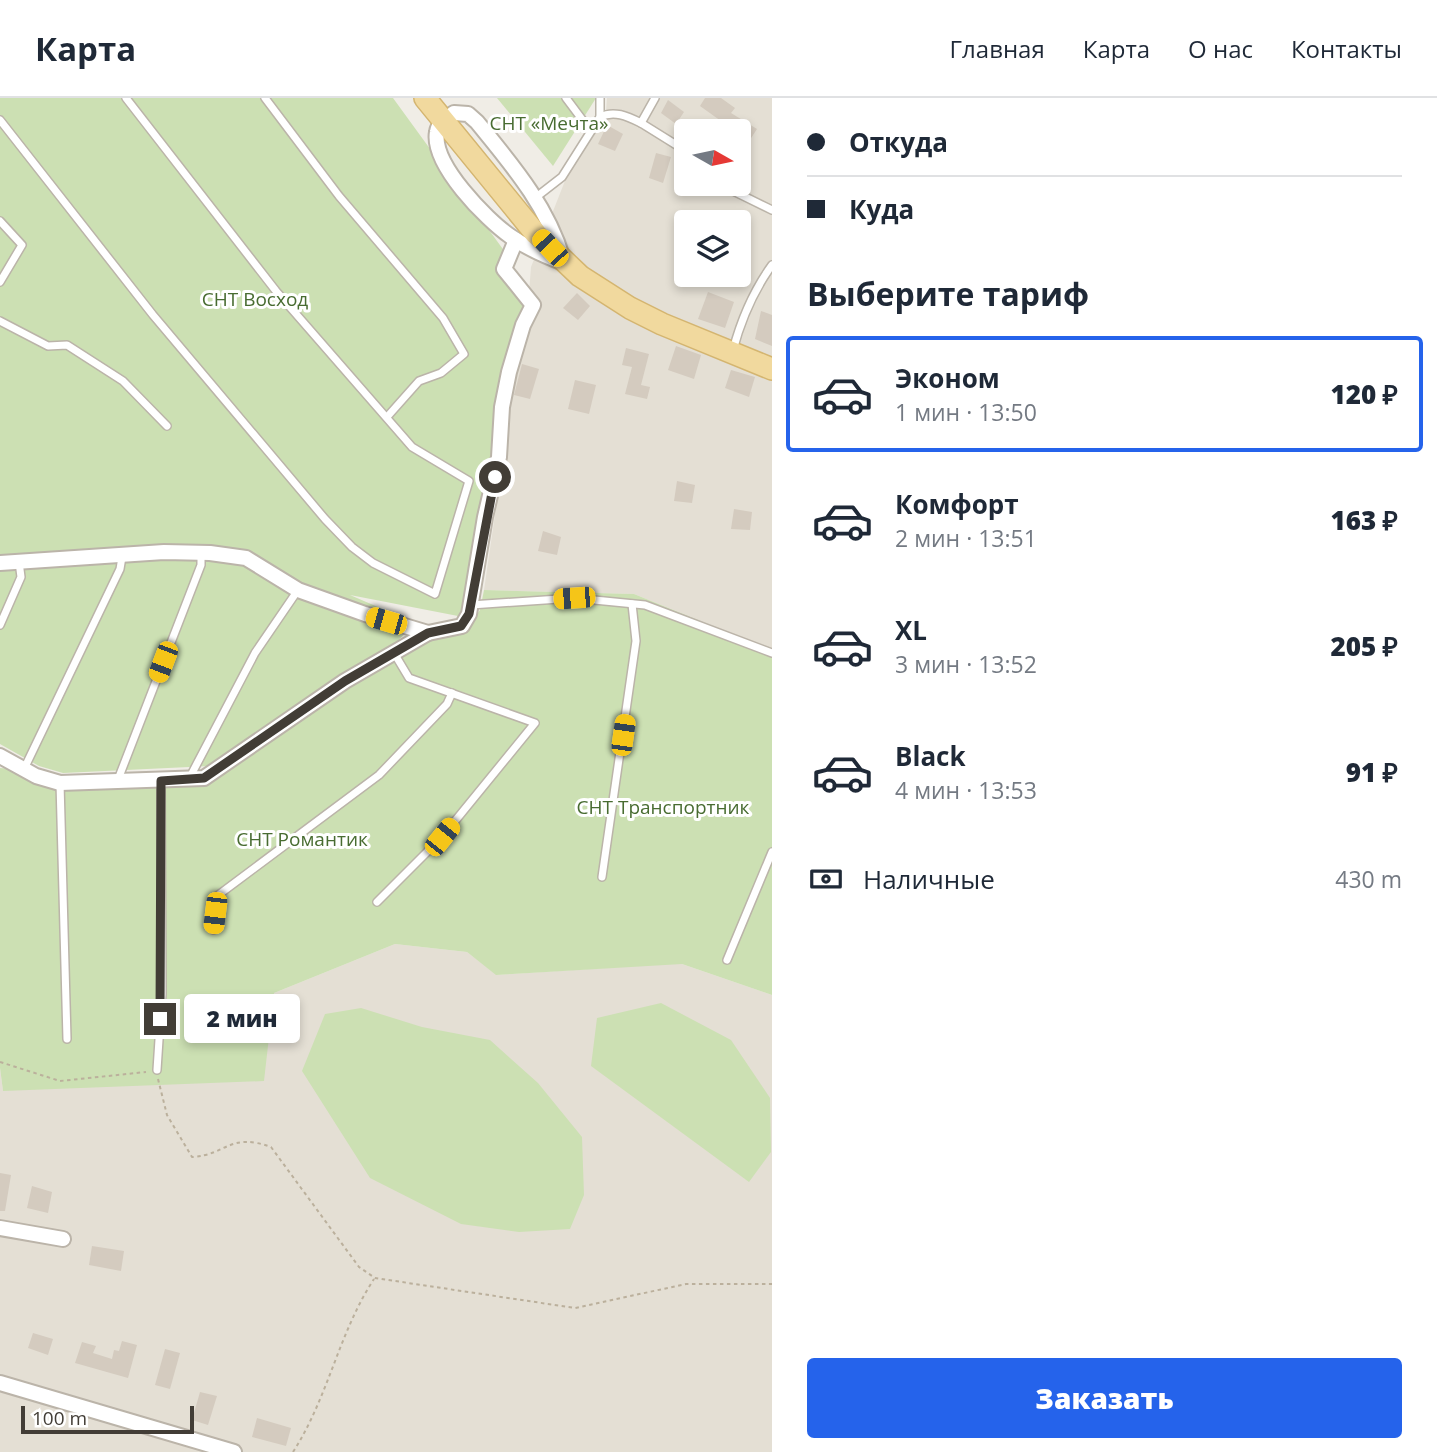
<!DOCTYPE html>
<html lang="ru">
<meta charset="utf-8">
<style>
:root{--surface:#fff;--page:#f2f2f3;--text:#1f2937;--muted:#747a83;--line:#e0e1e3;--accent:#2563eb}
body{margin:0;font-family:"Open Sans",sans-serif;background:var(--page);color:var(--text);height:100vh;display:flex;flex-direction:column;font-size:26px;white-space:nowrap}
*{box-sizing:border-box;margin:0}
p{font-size:23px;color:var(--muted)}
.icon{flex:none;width:38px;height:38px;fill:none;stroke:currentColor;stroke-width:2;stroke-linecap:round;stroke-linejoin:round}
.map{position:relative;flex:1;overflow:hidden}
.drawer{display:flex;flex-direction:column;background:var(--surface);width:665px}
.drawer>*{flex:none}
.banner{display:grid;align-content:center;height:154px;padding:0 35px;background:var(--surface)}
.needle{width:46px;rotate:99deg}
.controls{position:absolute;left:674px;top:21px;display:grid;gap:14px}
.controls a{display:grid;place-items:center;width:77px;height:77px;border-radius:7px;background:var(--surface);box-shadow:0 4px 10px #0003;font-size:35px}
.scale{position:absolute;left:21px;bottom:18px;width:173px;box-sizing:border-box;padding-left:7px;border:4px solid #423d36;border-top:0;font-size:19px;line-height:24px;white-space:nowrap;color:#423d36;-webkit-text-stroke:5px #fff;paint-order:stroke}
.end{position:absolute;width:32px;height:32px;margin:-16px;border:9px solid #423d36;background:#fff;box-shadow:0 0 0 4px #fff}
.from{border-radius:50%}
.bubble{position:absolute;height:49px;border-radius:7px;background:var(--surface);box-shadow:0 4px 10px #0003;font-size:23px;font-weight:800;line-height:49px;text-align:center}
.car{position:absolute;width:21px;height:42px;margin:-21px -10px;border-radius:9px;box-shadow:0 0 5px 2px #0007;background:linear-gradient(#f5c518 24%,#345 0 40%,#f5c518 0 76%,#345 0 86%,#f5c518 0)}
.banner b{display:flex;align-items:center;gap:24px;height:66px;font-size:26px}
.banner b+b{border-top:2px solid var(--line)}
.banner i{width:18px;height:18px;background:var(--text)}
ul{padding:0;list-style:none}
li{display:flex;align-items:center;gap:21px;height:116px;margin:0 14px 10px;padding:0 21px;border:4px solid transparent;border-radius:7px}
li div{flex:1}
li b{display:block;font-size:26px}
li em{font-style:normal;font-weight:800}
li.current{border-color:var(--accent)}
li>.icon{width:63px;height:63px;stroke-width:1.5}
h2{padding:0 35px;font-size:32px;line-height:84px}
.pay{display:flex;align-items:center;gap:18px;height:77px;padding:0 35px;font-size:26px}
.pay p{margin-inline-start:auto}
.button{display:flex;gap:14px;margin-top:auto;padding:14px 35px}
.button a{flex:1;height:80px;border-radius:7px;background:var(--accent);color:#fff;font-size:28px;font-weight:800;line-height:80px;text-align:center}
header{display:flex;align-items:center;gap:42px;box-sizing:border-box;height:98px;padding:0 35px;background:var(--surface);border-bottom:2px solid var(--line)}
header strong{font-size:33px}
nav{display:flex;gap:38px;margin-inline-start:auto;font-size:24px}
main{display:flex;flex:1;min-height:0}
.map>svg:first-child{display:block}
</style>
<header>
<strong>Карта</strong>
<nav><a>Главная</a><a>Карта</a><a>О нас</a><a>Контакты</a></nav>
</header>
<main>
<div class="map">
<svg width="772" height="1354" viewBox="0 0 772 1354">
<rect width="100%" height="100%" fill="#f0ede6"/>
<g fill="#e4dfd4" fill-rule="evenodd">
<path d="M607,0H772V552L634,496L484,492L505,348L506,306L526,234L531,169L574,60L606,14ZM686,33H738V86H686ZM686,124H738V177H686Z"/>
<path d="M395,846L467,854L497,877L679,865L772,897V1354H0V970L3,993L274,895Z"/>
</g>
<g fill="#cce0b3">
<path d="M0,0H393L505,154L503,163H499L527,196L502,291L494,367L466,506L458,518L350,497L415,525L392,549L210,668L63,675L39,668L0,646Z"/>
<path d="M497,0H596L553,68Z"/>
<path d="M484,492L634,496L772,552V897L682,866L496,877L467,854L395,846L274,895L264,983L3,993L0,970V670L14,671L49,689L82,691L204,685L404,554L428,542L464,534L480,512Z"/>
<path d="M661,905L731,942L770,1000L771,1054L749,1084L591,968L597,920Z"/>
<path d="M361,910L422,929L490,942L538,985L582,1039L584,1097L570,1131L519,1134L461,1126L370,1080L302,973L325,916Z"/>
</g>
<g fill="#d4cbbf">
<path d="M705,0H721L735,10L731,15L757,31L738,60V33H735L700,8Z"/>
<path d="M668,2L684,14L676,26L661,15Z"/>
<path d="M607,27L623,36L615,53L598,46Z"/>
<path d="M656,55L671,59L663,85L649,80Z"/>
<path d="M708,194L734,204L725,230L698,221Z"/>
<path d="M577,195L590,208L578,222L563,210Z"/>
<path d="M761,213L772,217V248L755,241Z"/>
<path d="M676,248L701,257L694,281L668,272Z"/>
<path d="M626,250L649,256L641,287L650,289L647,301L625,296L632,269L622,267Z"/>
<path d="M522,266L539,271L530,301L514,297Z"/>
<path d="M731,272L755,279L749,299L725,290Z"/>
<path d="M575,282L596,287L589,316L568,311Z"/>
<path d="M677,383L695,387L692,405L674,403Z"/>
<path d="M734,411L752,414L750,432L731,431Z"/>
<path d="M543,433L561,439L557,457L538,453Z"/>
<path d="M0,1075L11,1077L5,1113H0Z"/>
<path d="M32,1088L52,1094L48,1115L27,1110Z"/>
<path d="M92,1148L124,1153L121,1173L89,1167Z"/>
<path d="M33,1235L53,1241L48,1257L28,1250Z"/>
<path d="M122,1243L137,1247L128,1280L75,1265L82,1244L96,1248L93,1255L112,1261L114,1252L119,1253Z"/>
<path d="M165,1251L180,1255L170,1291L155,1287Z"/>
<path d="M200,1294L217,1298L208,1327L192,1322Z"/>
<path d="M257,1320L291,1330L286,1348L252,1339Z"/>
</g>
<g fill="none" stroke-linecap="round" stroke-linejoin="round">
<g stroke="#bbb4a9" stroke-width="10">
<g id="service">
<path d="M265,0L339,98L443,220L464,256L441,275L419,283L387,319"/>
<path d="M566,0L590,32"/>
<path d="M600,19V0"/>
<path d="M0,22L153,217L325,421L352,449L373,465L435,496L469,383L412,349L276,193L126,0"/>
<path d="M641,25L686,53"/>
<path d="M719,86L772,112"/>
<path d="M535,100L562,79L600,19C614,12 627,18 641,25L655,0"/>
<path d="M0,123L22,147L0,184"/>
<path d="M0,223L48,248L67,247L123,283L167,328"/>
<path d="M733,252C741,222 754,192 772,167"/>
<path d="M471,507L574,500L645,507L772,555"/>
<path d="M0,527L21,479L19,464"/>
<path d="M24,671L120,471L122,459"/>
<path d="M190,679L255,555L298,492"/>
<path d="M117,684L201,467V455"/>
<path d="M60,685L67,941"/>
<path d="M602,779L636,543L632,506"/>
<path d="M377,804L442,739L535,625L409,580L394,555"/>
<path d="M213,832L217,798L379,677L447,606L452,595"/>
<path d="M727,862L772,754"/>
<path d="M157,972L162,896L161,683"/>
</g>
</g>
<g stroke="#bbb4a9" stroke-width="18">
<g id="minor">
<path d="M454,15L468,16L477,24C513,68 549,110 564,165C545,158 527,150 510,138C487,122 431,66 437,34C438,25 447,20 454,15Z"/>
<path d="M0,465L164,454L210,455L246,460L298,492L365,516L428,535"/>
<path d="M0,658L36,678L60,685L204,680L345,583L428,535L462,528L469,516L485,419L499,359L502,309L509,274L523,227L533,207L504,171L516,142"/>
<path d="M0,1130L63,1141"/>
<path d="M0,1285L234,1354"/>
</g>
</g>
<g stroke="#d4b570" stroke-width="24">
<path id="primary" d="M425,0L536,136L580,178L630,210L662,226L772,271"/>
</g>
<g stroke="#bbb09c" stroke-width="2" stroke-dasharray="3.5 3.5" stroke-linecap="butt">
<path d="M0,964L60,983L146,974"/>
<path d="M158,981L167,1017L192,1059C227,1057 229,1034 271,1049L359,1169L375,1180L575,1210L686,1186H772"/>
<path d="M293,1354C328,1300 339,1234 374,1181"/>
</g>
<use href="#service" stroke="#fff" stroke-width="7"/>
<use href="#minor" stroke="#fff" stroke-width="14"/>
<use href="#primary" stroke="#f1d99e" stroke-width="21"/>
</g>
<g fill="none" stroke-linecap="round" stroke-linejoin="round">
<path stroke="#423d36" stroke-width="9" d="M160,921L161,683L204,680L345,583L428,535L461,528L469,516L495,379"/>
</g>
<g text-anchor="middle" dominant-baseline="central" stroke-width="6" stroke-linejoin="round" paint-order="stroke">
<g font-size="19" fill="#486c31" stroke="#fff">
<text x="549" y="25">СНТ «Мечта»</text>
<text x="255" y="201">СНТ Восход</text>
<text x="663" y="709">СНТ Транспортник</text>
<text x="302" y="741">СНТ Романтик</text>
</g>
</g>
</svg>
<div class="controls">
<a><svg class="needle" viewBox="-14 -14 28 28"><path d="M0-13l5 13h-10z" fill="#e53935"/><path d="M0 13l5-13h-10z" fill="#747a83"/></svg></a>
<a><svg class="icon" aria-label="layers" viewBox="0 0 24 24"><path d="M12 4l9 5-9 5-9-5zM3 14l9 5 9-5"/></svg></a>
</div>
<div class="scale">100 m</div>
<i class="end from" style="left:495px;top:379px"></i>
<i class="end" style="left:160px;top:921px"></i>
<div class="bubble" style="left:184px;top:896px;width:116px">2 мин</div>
<i class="car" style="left:550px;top:150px;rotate:317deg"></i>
<i class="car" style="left:574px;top:500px;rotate:266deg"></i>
<i class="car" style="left:386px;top:523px;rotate:286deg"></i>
<i class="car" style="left:163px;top:564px;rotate:201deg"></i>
<i class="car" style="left:623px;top:637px;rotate:8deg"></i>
<i class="car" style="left:442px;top:739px;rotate:39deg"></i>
<i class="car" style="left:215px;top:815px;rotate:187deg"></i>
</div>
<section class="drawer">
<div class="banner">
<b><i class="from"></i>Откуда</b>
<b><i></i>Куда</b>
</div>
<h2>Выберите тариф</h2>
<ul>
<li class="current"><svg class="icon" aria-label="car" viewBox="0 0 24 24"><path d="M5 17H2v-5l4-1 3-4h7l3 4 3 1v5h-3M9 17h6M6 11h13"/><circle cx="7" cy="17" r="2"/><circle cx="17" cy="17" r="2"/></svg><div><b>Эконом</b><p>1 мин · 13:50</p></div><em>120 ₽</em></li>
<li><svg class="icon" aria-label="car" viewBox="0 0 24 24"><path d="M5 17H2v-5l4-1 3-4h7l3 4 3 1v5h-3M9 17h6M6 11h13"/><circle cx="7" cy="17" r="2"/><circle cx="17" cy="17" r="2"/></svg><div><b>Комфорт</b><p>2 мин · 13:51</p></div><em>163 ₽</em></li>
<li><svg class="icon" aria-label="car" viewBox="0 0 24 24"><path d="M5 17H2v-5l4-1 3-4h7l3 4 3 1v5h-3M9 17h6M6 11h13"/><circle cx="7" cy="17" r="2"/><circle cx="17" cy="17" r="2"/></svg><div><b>XL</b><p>3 мин · 13:52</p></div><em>205 ₽</em></li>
<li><svg class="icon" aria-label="car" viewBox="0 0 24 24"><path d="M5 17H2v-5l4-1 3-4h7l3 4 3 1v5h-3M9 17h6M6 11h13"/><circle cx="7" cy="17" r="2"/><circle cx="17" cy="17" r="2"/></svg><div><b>Black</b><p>4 мин · 13:53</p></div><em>91 ₽</em></li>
</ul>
<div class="pay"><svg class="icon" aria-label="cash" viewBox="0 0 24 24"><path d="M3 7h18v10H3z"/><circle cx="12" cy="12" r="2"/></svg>Наличные<p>430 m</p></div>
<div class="button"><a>Заказать</a></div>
</section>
</main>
